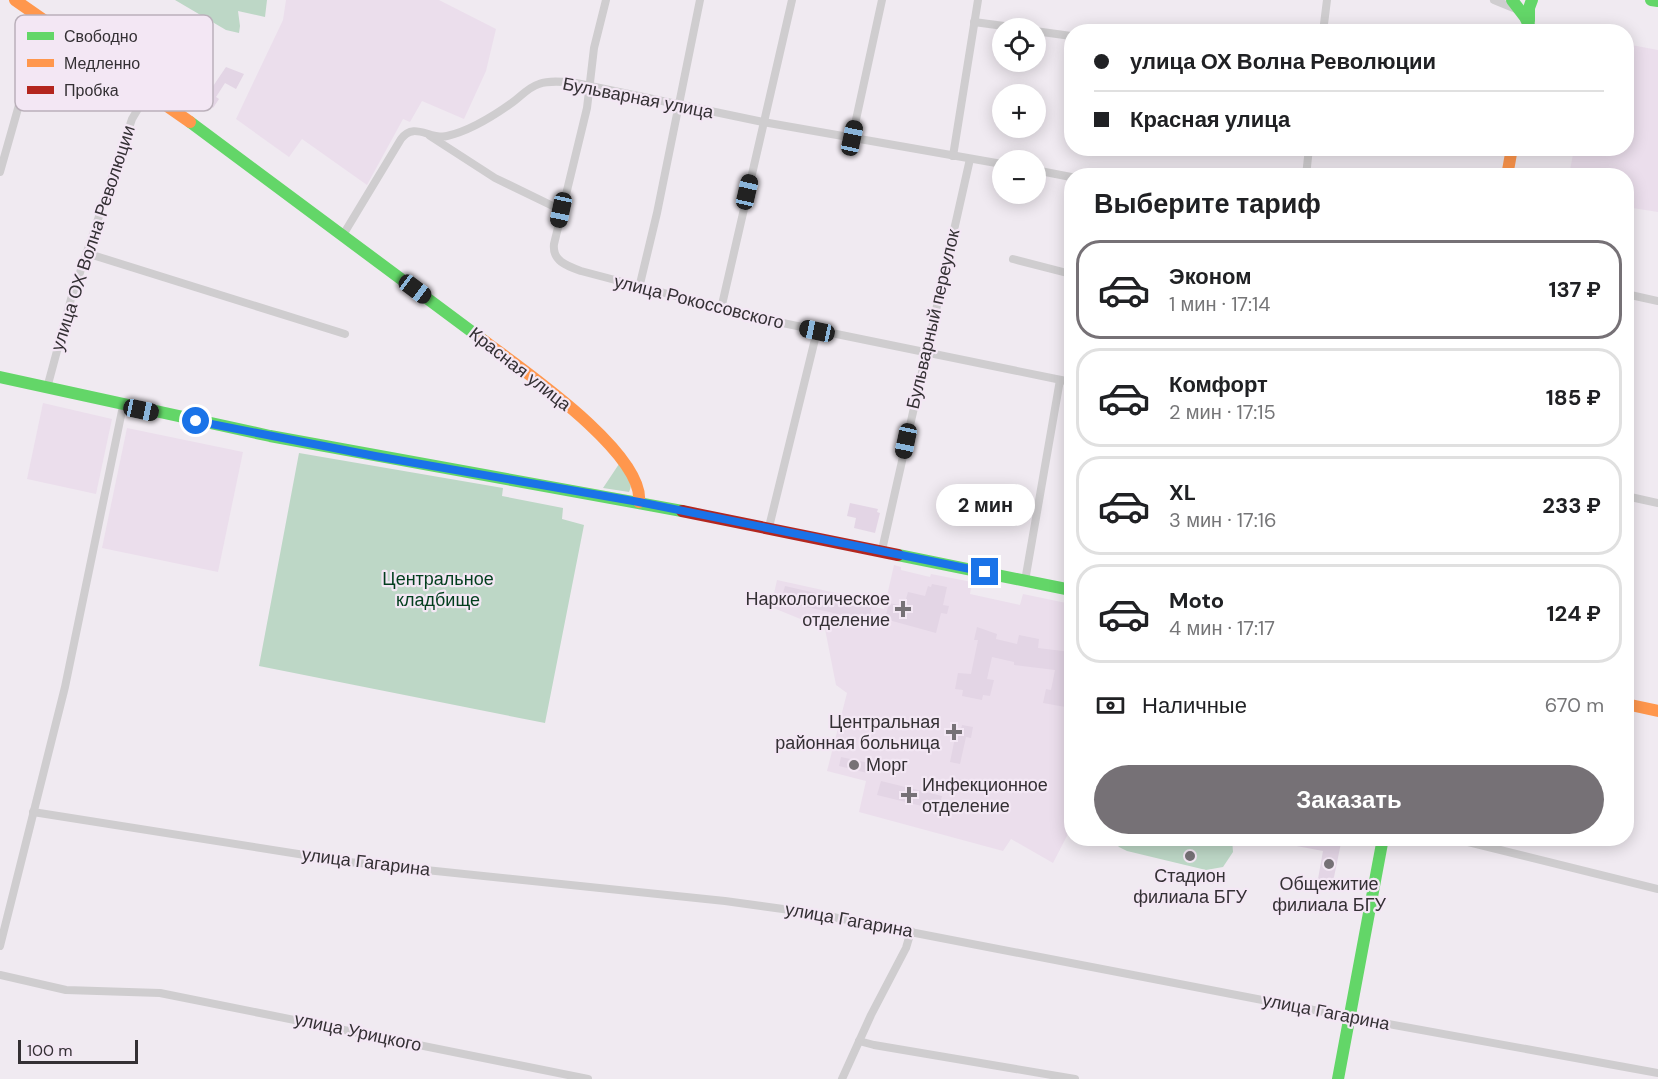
<!DOCTYPE html>
<html lang="ru">
<meta charset="utf-8">
<style>
:root{--surface:#fff;--page:#f2f2f2;--text:#202124;--muted:#757577;--line:#e0e0e0;--accent:#767176}
body{margin:0;font-family:"DM Sans",sans-serif;background:var(--page);color:var(--text);height:100vh;display:flex;flex-direction:column;font-size:22px;white-space:nowrap}
*{box-sizing:border-box;margin:0}
p{font-size:20px;color:var(--muted)}
.icon{flex:none;width:33px;height:33px;fill:none;stroke:currentColor;stroke-width:2;stroke-linecap:round;stroke-linejoin:round}
.map{position:relative;flex:1;overflow:hidden}
.drawer{position:absolute;left:1064px;top:168px;width:570px;height:678px;display:flex;flex-direction:column;background:var(--surface);border-radius:24px;box-shadow:0 3px 15px #0003}
.drawer>*{flex:none}
.banner{position:absolute;left:1064px;top:24px;width:570px;height:132px;border-radius:24px;box-shadow:0 3px 15px #0003;display:grid;align-content:center;height:132px;padding:0 30px;background:var(--surface)}
.tools{position:absolute;left:992px;top:18px;display:grid;gap:12px}
.tools a{display:grid;place-items:center;width:54px;height:54px;border-radius:50%;background:var(--surface);box-shadow:0 3px 15px #0003;font-size:30px}
.scale{position:absolute;left:18px;bottom:15px;width:120px;box-sizing:border-box;padding-left:6px;border:3px solid #343034;border-top:0;font-size:16px;line-height:21px;white-space:nowrap;color:#343034;-webkit-text-stroke:4px #f3e7f4;paint-order:stroke}
.end{position:absolute;width:27px;height:27px;margin:-14px;border:8px solid #1a73e8;background:#fff;box-shadow:0 0 0 3px #fff}
.from{border-radius:50%}
.bubble{position:absolute;height:42px;border-radius:21px;background:var(--surface);box-shadow:0 3px 15px #0003;font-size:20px;font-weight:700;line-height:42px;text-align:center}
.car{position:absolute;width:18px;height:36px;margin:-18px -9px;border-radius:8px;box-shadow:0 0 4px 2px #0007;background:linear-gradient(#222 24%,#8ab4d8 0 40%,#222 0 76%,#8ab4d8 0 86%,#222 0)}
.banner b{display:flex;align-items:center;gap:21px;height:57px;font-size:22px}
.banner b+b{border-top:2px solid var(--line)}
.banner i{width:15px;height:15px;background:var(--text)}
ul{padding:0;list-style:none}
li{display:flex;align-items:center;gap:18px;height:99px;margin:0 12px 9px;padding:0 18px;border:3px solid var(--line);border-radius:24px}
li div{flex:1}
li b{display:block;font-size:22px}
li em{font-style:normal;font-weight:700}
li.selected{border-color:var(--accent)}
li>.icon{width:54px;height:54px;stroke-width:1.5}
h2{padding:0 30px;font-size:27px;line-height:72px}
.pay{display:flex;align-items:center;gap:15px;height:66px;padding:0 30px;font-size:22px}
.pay p{margin-inline-start:auto}
.button{display:flex;gap:12px;margin-top:auto;padding:12px 30px}
.button a{flex:1;height:69px;border-radius:36px;background:var(--accent);color:#fff;font-size:24px;font-weight:700;line-height:69px;text-align:center}
.map>svg:first-child{display:block}
</style>
<div class="map">
<svg width="1658" height="1079" viewBox="0 0 1658 1079">
<rect width="100%" height="100%" fill="#f0eaf1"/>
<g fill="#ebdeec">
<path d="M286,0H439L496,29L486,71L464,119L422,101L410,122L403,119L367,185L302,139L289,157L236,119L283,20Z"/>
<path d="M1626,44L1658,50V212L1626,207V176L1569,175L1574,149L1626,148Z"/>
<path d="M43,403L112,419L96,494L27,479Z"/>
<path d="M127,428L243,452L218,572L102,548Z"/>
<path d="M894,565L901,567V570L930,577L931,574L972,582L970,594L1020,605L1023,594L1071,604V822L1068,827L1071,828L1053,863L1011,839L1003,851L859,812L866,781L827,771L847,693L836,685L825,629L771,607L777,580L877,602L876,607L884,609Z"/>
</g>
<g fill="#bdd7c6">
<path d="M175,0H267L265,17L238,11L240,26L239,33L226,30Z"/>
<path d="M299,453L503,488L502,496L563,508L562,519L584,525L545,723L259,666Z"/>
<path d="M619,464C626,473 635,481 629,492L603,488Z"/>
<path d="M1112,839H1232L1233,852L1223,867L1206,870L1127,851L1119,847Z"/>
</g>
<g fill="#e3d5e5">
<path d="M226,67L244,74L236,89L225,83L216,97L219,99L213,108L203,101Z"/>
<path d="M850,503L878,509L877,512L880,513L875,533L854,528L856,518L847,516Z"/>
<path d="M932,584L947,587L943,605L949,606L947,614L941,613L936,633L885,619L889,603L904,606L908,592L925,596L928,586L931,587Z"/>
<path d="M785,586L872,606L868,621L781,601Z"/>
<path d="M977,627L997,634L996,639L1017,644L1019,635L1039,639L1038,648L1071,652V673L1066,693L1071,694V708L1043,703L1046,689L1051,690L1055,670L1014,665V662L992,657L987,679L994,680L990,696L983,695L982,700L962,696L963,690L955,689L958,673L971,674L978,640H974Z"/>
<path d="M962,725L973,727L971,738L966,737L960,764L950,762L956,733L960,734Z"/>
<path d="M841,757L869,763L867,773L839,766Z"/>
<path d="M881,781L942,796L938,810L877,795Z"/>
<path d="M1287,838H1342L1333,882L1318,879L1323,851L1286,844Z"/>
</g>
<g fill="none" stroke-linecap="round" stroke-linejoin="round">
<g stroke="#cfcdcf" stroke-width="8">
<path d="M606,0L594,48L587,108L554,244C552,261 567,266 581,271L763,319L1071,382"/>
<path d="M1494,0L1516,9"/>
<path d="M974,22L1019,28"/>
<path d="M1035,31L1071,36"/>
<path d="M1323,32L1327,0"/>
<path d="M430,136L495,178L561,210"/>
<path d="M852,138L882,0"/>
<path d="M953,156L978,0"/>
<path d="M1035,170L1071,177"/>
<path d="M0,172L38,38L47,21"/>
<path d="M1306,176L1309,148"/>
<path d="M343,235L401,139C414,121 430,140 447,136C469,131 495,115 513,102C521,96 529,87 539,84C550,80 565,82 576,83L763,122L1002,164"/>
<path d="M86,253L345,334"/>
<path d="M1013,259L1071,274"/>
<path d="M639,288L657,213L700,0"/>
<path d="M1626,294L1658,301"/>
<path d="M721,309L792,0"/>
<path d="M47,388L71,299L132,119L148,92"/>
<path d="M1626,496L1658,503"/>
<path d="M769,527L817,331"/>
<path d="M882,550L970,159"/>
<path d="M1025,581L1060,380"/>
<path d="M33,812L349,862L725,901L812,913L1350,1017L1658,1073"/>
<path d="M1452,838L1658,889"/>
<path d="M0,946L65,687L123,406"/>
<path d="M0,975L66,990L160,993L588,1079"/>
<path d="M859,1041L874,1045L1075,1079"/>
<path d="M842,1079L871,1015L906,948L911,931"/>
</g>
<g stroke="#63d668" stroke-width="12">
<path d="M1512,0L1525,17L1532,32"/>
<path d="M1651,0L1658,1"/>
<path d="M1529,21V8L1532,0"/>
<path d="M190,122L483,340"/>
<path d="M0,377L270,436L682,511"/>
<path d="M898,555L1071,590"/>
<path d="M1338,1079L1383,838"/>
</g>
<g stroke="#ff974d" stroke-width="12">
<path d="M15,0L190,122"/>
<path d="M1507,176L1512,148"/>
<path d="M483,340C520,368 645,453 639,502"/>
<path d="M1626,704L1658,711"/>
</g>
<path stroke="#b3261e" stroke-width="12" d="M682,511L898,555"/>
</g>
<g fill="none" stroke-linecap="round" stroke-linejoin="round">
<path stroke="#1a73e8" stroke-width="8" d="M196,421L375,456L639,502L985,572"/>
</g>
<g fill="#767176" stroke="#f3e7f4" stroke-width="2">
<path d="M900 600h6v6h6v6h-6v6h-6v-6h-6v-6h6z"/>
<path d="M951 723h6v6h6v6h-6v6h-6v-6h-6v-6h6z"/>
<circle cx="854" cy="765" r="6"/>
<path d="M906 786h6v6h6v6h-6v6h-6v-6h-6v-6h6z"/>
<circle cx="1190" cy="856" r="6"/>
<circle cx="1329" cy="864" r="6"/>
</g>
<g text-anchor="middle" dominant-baseline="central" stroke-width="4.5" stroke-linejoin="round" paint-order="stroke">
<g font-size="18" fill="#343034" stroke="#f3e7f4">
<text transform="translate(638 98) rotate(11)">Бульварная улица</text>
<text transform="translate(93 238) rotate(-72)">улица ОХ Волна Революции</text>
<text transform="translate(699 302) rotate(14)">улица Рокоссовского</text>
<text transform="translate(933 319) rotate(-77)">Бульварный переулок</text>
<text transform="translate(520 369) rotate(38)">Красная улица</text>
<text transform="translate(366 862) rotate(7)">улица Гагарина</text>
<text transform="translate(849 920) rotate(10)">улица Гагарина</text>
<text transform="translate(1326 1012) rotate(11)">улица Гагарина</text>
<text transform="translate(358 1032) rotate(12)">улица Урицкого</text>
</g>
<g font-size="18" fill="#023e1d" stroke="#f3e7f4">
<text x="438" y="579">Центральное<tspan x="438" dy="21">кладбище</tspan></text>
</g>
<g font-size="18" fill="#343034" stroke="#f3e7f4" text-anchor="end">
<text x="890" y="599">Наркологическое<tspan x="890" dy="21">отделение</tspan></text>
<text x="940" y="722">Центральная<tspan x="940" dy="21">районная больница</tspan></text>
<text x="866" y="765" text-anchor="start">Морг</text>
<text x="922" y="785" text-anchor="start">Инфекционное<tspan x="922" dy="21">отделение</tspan></text>
<text x="1190" y="876" text-anchor="middle">Стадион<tspan x="1190" dy="21">филиала БГУ</tspan></text>
<text x="1329" y="884" text-anchor="middle">Общежитие<tspan x="1329" dy="21">филиала БГУ</tspan></text>
</g>
</g>
<rect x="15" y="15" width="198" height="96" rx="9" fill="#f3e7f4" stroke="#bab0ba" stroke-width="1.5"/>
<rect x="27" y="32" width="27" height="8" fill="#63d668"/>
<rect x="27" y="59" width="27" height="8" fill="#ff974d"/>
<rect x="27" y="86" width="27" height="8" fill="#b3261e"/>
<g font-size="16" fill="#343034">
<text x="64" y="42">Свободно</text>
<text x="64" y="69">Медленно</text>
<text x="64" y="96">Пробка</text>
</g>
</svg>
<div class="tools">
<a><svg class="icon" aria-label="locate" viewBox="0 0 24 24"><circle cx="12" cy="12" r="6"/><path d="M12 2v4M12 18v4M2 12h4M18 12h4"/></svg></a>
<a>+</a>
<a>−</a>
</div>
<div class="scale">100 m</div>
<i class="end from" style="left:196px;top:421px"></i>
<i class="end" style="left:985px;top:572px"></i>
<div class="bubble" style="left:936px;top:484px;width:99px">2 мин</div>
<i class="car" style="left:852px;top:138px;rotate:12deg"></i>
<i class="car" style="left:747px;top:192px;rotate:13deg"></i>
<i class="car" style="left:561px;top:210px;rotate:192deg"></i>
<i class="car" style="left:415px;top:289px;rotate:127deg"></i>
<i class="car" style="left:817px;top:331px;rotate:282deg"></i>
<i class="car" style="left:141px;top:410px;rotate:102deg"></i>
<i class="car" style="left:906px;top:441px;rotate:192deg"></i>
<div class="banner">
<b><i class="from"></i>улица ОХ Волна Революции</b>
<b><i></i>Красная улица</b>
</div>
<section class="drawer">
<h2>Выберите тариф</h2>
<ul>
<li class="selected"><svg class="icon" aria-label="car" viewBox="0 0 24 24"><path d="M5 17H2v-5l4-1 3-4h7l3 4 3 1v5h-3M9 17h6M6 11h13"/><circle cx="7" cy="17" r="2"/><circle cx="17" cy="17" r="2"/></svg><div><b>Эконом</b><p>1 мин · 17:14</p></div><em>137 ₽</em></li>
<li><svg class="icon" aria-label="car" viewBox="0 0 24 24"><path d="M5 17H2v-5l4-1 3-4h7l3 4 3 1v5h-3M9 17h6M6 11h13"/><circle cx="7" cy="17" r="2"/><circle cx="17" cy="17" r="2"/></svg><div><b>Комфорт</b><p>2 мин · 17:15</p></div><em>185 ₽</em></li>
<li><svg class="icon" aria-label="car" viewBox="0 0 24 24"><path d="M5 17H2v-5l4-1 3-4h7l3 4 3 1v5h-3M9 17h6M6 11h13"/><circle cx="7" cy="17" r="2"/><circle cx="17" cy="17" r="2"/></svg><div><b>XL</b><p>3 мин · 17:16</p></div><em>233 ₽</em></li>
<li><svg class="icon" aria-label="car" viewBox="0 0 24 24"><path d="M5 17H2v-5l4-1 3-4h7l3 4 3 1v5h-3M9 17h6M6 11h13"/><circle cx="7" cy="17" r="2"/><circle cx="17" cy="17" r="2"/></svg><div><b>Moto</b><p>4 мин · 17:17</p></div><em>124 ₽</em></li>
</ul>
<div class="pay"><svg class="icon" aria-label="cash" viewBox="0 0 24 24"><path d="M3 7h18v10H3z"/><circle cx="12" cy="12" r="2"/></svg>Наличные<p>670 m</p></div>
<div class="button"><a>Заказать</a></div>
</section>
</div>
